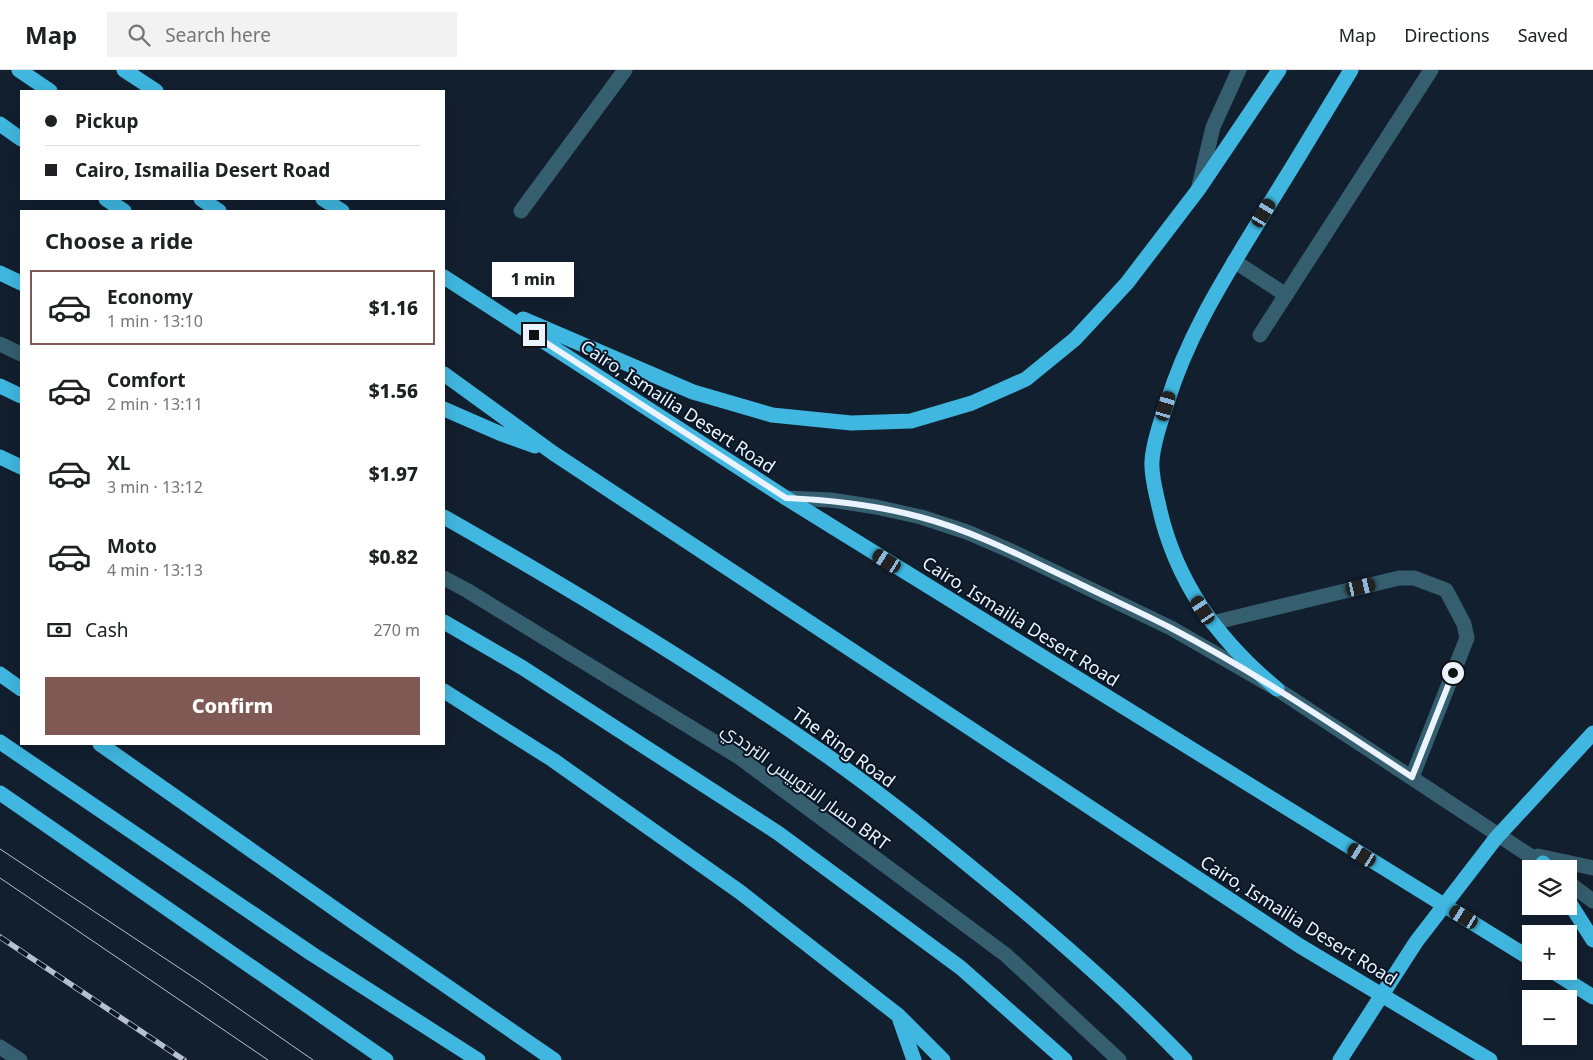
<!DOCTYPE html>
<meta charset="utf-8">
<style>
:root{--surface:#fff;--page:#f2f2f2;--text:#202124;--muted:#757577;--line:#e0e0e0;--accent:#805954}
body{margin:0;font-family:"Noto Sans",Cairo,sans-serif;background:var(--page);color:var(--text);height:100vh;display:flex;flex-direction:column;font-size:19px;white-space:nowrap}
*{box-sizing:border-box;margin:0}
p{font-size:16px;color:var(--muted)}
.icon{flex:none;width:28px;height:28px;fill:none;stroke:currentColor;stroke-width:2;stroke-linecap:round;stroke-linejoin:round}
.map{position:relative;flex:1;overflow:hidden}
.side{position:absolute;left:20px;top:140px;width:425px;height:535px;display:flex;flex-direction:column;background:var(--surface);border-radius:0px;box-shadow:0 5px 20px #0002}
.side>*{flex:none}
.guide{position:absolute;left:20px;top:20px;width:425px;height:110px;border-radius:0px;box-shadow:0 5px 20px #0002;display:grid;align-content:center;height:110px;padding:0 25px;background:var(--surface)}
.tools{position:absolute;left:1522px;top:790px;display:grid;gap:10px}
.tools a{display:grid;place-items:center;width:55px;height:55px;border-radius:0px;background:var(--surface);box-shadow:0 5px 20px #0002;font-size:25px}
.end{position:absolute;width:22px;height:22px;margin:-11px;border:6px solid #eaf3ff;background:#111;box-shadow:0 0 0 2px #111}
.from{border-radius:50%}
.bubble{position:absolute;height:35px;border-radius:0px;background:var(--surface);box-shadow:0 5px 20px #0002;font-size:16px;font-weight:800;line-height:35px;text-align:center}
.car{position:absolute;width:15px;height:30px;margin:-15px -8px;border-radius:6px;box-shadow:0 0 4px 1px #0007;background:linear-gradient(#222 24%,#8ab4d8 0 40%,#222 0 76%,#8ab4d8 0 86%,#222 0)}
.guide b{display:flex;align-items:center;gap:18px;height:48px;font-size:19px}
.guide b+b{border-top:1px solid var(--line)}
.guide i{width:12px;height:12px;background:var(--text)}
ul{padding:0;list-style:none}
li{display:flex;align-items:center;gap:15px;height:75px;margin:0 10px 8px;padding:0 15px;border:2px solid transparent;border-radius:0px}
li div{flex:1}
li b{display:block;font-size:19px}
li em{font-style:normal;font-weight:800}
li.selected{border-color:var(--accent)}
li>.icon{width:45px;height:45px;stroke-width:1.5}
h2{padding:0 25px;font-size:22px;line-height:60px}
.pay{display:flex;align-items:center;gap:12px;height:55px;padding:0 25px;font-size:19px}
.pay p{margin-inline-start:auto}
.primary-button{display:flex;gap:10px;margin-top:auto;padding:10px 25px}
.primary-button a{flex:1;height:58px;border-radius:0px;background:var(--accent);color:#fff;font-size:20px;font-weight:800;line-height:58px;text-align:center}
header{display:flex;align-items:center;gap:30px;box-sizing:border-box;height:70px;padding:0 25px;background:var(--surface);border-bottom:1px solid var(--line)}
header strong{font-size:24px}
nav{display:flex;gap:28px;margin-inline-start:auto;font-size:18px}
.search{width:350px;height:45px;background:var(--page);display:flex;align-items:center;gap:12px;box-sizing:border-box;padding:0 18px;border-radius:0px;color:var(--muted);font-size:19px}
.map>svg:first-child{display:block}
</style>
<header>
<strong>Map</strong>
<div class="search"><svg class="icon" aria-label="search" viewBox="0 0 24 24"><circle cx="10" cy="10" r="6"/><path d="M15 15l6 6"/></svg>Search here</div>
<nav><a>Map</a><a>Directions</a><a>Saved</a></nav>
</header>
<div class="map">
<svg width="1593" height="990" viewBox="0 0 1593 990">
<rect width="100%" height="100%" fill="#121f2f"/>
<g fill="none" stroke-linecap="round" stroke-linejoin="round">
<g stroke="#355e6e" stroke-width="15">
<path d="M1199,116L1213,57L1239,0"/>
<path d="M521,141L625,0"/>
<path d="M1234,191L1286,225"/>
<path d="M1260,265L1431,0"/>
<path d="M0,274L21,284"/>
<path d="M786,428L831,430L876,437L921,447L967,462L1011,481L1171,558L1277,619L1550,799"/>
<path d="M444,508L468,521L739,687L1006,885L1119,990"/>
<path d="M1212,553L1399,508H1414L1446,520L1464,554L1467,568L1412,707"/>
<path d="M1538,786L1593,798"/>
<path d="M1569,813L1593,831"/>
<path d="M0,977L20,990"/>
</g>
<g stroke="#40b7e0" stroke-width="15">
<path d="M19,0L50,21"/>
<path d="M124,0L156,21"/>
<path d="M0,54L21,69"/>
<path d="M106,129L124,141"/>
<path d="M201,129L219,141"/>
<path d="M323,129L342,141"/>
<path d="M0,203L21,213"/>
<path d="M444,207L786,428L1531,889"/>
<path d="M523,249L693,322L772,345L851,353L911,351L972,333L1026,309L1075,269L1127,213L1198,120L1279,0"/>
<path d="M444,304L553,383L1300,876L1490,990"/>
<path d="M0,316L21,326"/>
<path d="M444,339L499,363L535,376"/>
<path d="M0,387L21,397"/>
<path d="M444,447C569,518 692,592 810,674C876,719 938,770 1000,821C1064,874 1128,930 1185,990"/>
<path d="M444,552L523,598L778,763L961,898L1065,990"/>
<path d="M0,604L21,619"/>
<path d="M1277,619C1217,569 1174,510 1158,432C1155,419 1151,404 1152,391C1153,373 1161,350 1167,333C1187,267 1223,210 1259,151C1290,101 1321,50 1351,0"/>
<path d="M444,621L553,690L740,822L899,946L943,990"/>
<path d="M0,672L312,884L478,990"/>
<path d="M100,674L355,853L554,990"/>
<path d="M0,723L386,990"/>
<path d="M1543,793L1547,799"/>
<path d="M1569,832L1593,870"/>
<path d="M1552,901L1593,927"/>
<path d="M900,950L914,990"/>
</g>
<g stroke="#b7c1ce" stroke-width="1">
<path d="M0,779L199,911L313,990"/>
<path d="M0,808L268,990"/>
</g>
<g stroke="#b7c1ce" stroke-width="5.5">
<path id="rail" d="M0,867L184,990"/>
</g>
<use href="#rail" stroke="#091625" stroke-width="4" stroke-dasharray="11" stroke-linecap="butt"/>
<path stroke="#40b7e0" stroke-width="15" d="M1340,990L1416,872L1496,768L1593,663"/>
</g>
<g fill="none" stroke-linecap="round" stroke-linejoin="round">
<path stroke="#eaf3ff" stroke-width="6" d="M534,265L786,428C831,430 876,435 920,447C974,461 1025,488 1076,512C1108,528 1140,542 1171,558C1255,602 1333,655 1412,707L1453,603"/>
</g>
<g text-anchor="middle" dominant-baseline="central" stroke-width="4" stroke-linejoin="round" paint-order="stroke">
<g font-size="18" fill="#eaf3ff" stroke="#091625">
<text transform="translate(678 336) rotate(33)">Cairo, Ismailia Desert Road</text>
<text transform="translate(1021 551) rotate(32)">Cairo, Ismailia Desert Road</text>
<text transform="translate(844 677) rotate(36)">The Ring Road</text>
<text transform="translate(806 716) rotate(36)">مسار الاتوبيس الترددي BRT</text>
<text transform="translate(1299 850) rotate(32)">Cairo, Ismailia Desert Road</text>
</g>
</g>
</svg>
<div class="tools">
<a><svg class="icon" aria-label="layers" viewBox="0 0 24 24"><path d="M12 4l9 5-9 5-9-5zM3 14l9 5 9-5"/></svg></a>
<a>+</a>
<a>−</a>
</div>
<i class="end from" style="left:1453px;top:603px"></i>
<i class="end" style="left:534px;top:265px"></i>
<div class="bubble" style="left:492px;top:192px;width:82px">1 min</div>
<i class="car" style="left:1264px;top:143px;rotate:31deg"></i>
<i class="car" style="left:1166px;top:336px;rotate:17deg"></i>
<i class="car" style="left:887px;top:491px;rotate:302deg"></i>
<i class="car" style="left:1361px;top:517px;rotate:77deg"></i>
<i class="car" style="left:1203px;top:540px;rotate:327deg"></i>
<i class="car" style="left:1362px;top:785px;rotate:302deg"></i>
<i class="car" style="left:1464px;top:847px;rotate:301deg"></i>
<div class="guide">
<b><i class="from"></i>Pickup</b>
<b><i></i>Cairo, Ismailia Desert Road</b>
</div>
<section class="side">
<h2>Choose a ride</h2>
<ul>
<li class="selected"><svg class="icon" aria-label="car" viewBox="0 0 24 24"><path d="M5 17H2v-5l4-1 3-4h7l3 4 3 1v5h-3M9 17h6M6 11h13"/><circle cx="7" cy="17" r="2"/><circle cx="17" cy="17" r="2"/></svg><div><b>Economy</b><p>1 min · 13:10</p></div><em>$1.16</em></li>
<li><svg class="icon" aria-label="car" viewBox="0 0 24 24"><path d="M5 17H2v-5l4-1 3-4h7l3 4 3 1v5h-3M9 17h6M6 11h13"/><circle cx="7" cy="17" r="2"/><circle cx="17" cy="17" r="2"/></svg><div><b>Comfort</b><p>2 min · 13:11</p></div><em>$1.56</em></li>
<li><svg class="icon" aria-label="car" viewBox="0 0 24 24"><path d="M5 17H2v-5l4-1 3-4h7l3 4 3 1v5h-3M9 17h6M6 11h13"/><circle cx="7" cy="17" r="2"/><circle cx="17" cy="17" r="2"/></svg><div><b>XL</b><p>3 min · 13:12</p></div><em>$1.97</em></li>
<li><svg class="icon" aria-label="car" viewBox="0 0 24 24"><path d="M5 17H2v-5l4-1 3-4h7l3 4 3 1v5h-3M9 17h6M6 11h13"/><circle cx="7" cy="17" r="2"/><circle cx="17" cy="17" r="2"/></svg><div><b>Moto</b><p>4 min · 13:13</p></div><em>$0.82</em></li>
</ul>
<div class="pay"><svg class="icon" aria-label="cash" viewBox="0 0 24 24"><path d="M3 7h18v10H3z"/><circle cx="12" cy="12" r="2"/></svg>Cash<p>270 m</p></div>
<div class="primary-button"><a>Confirm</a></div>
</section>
</div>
